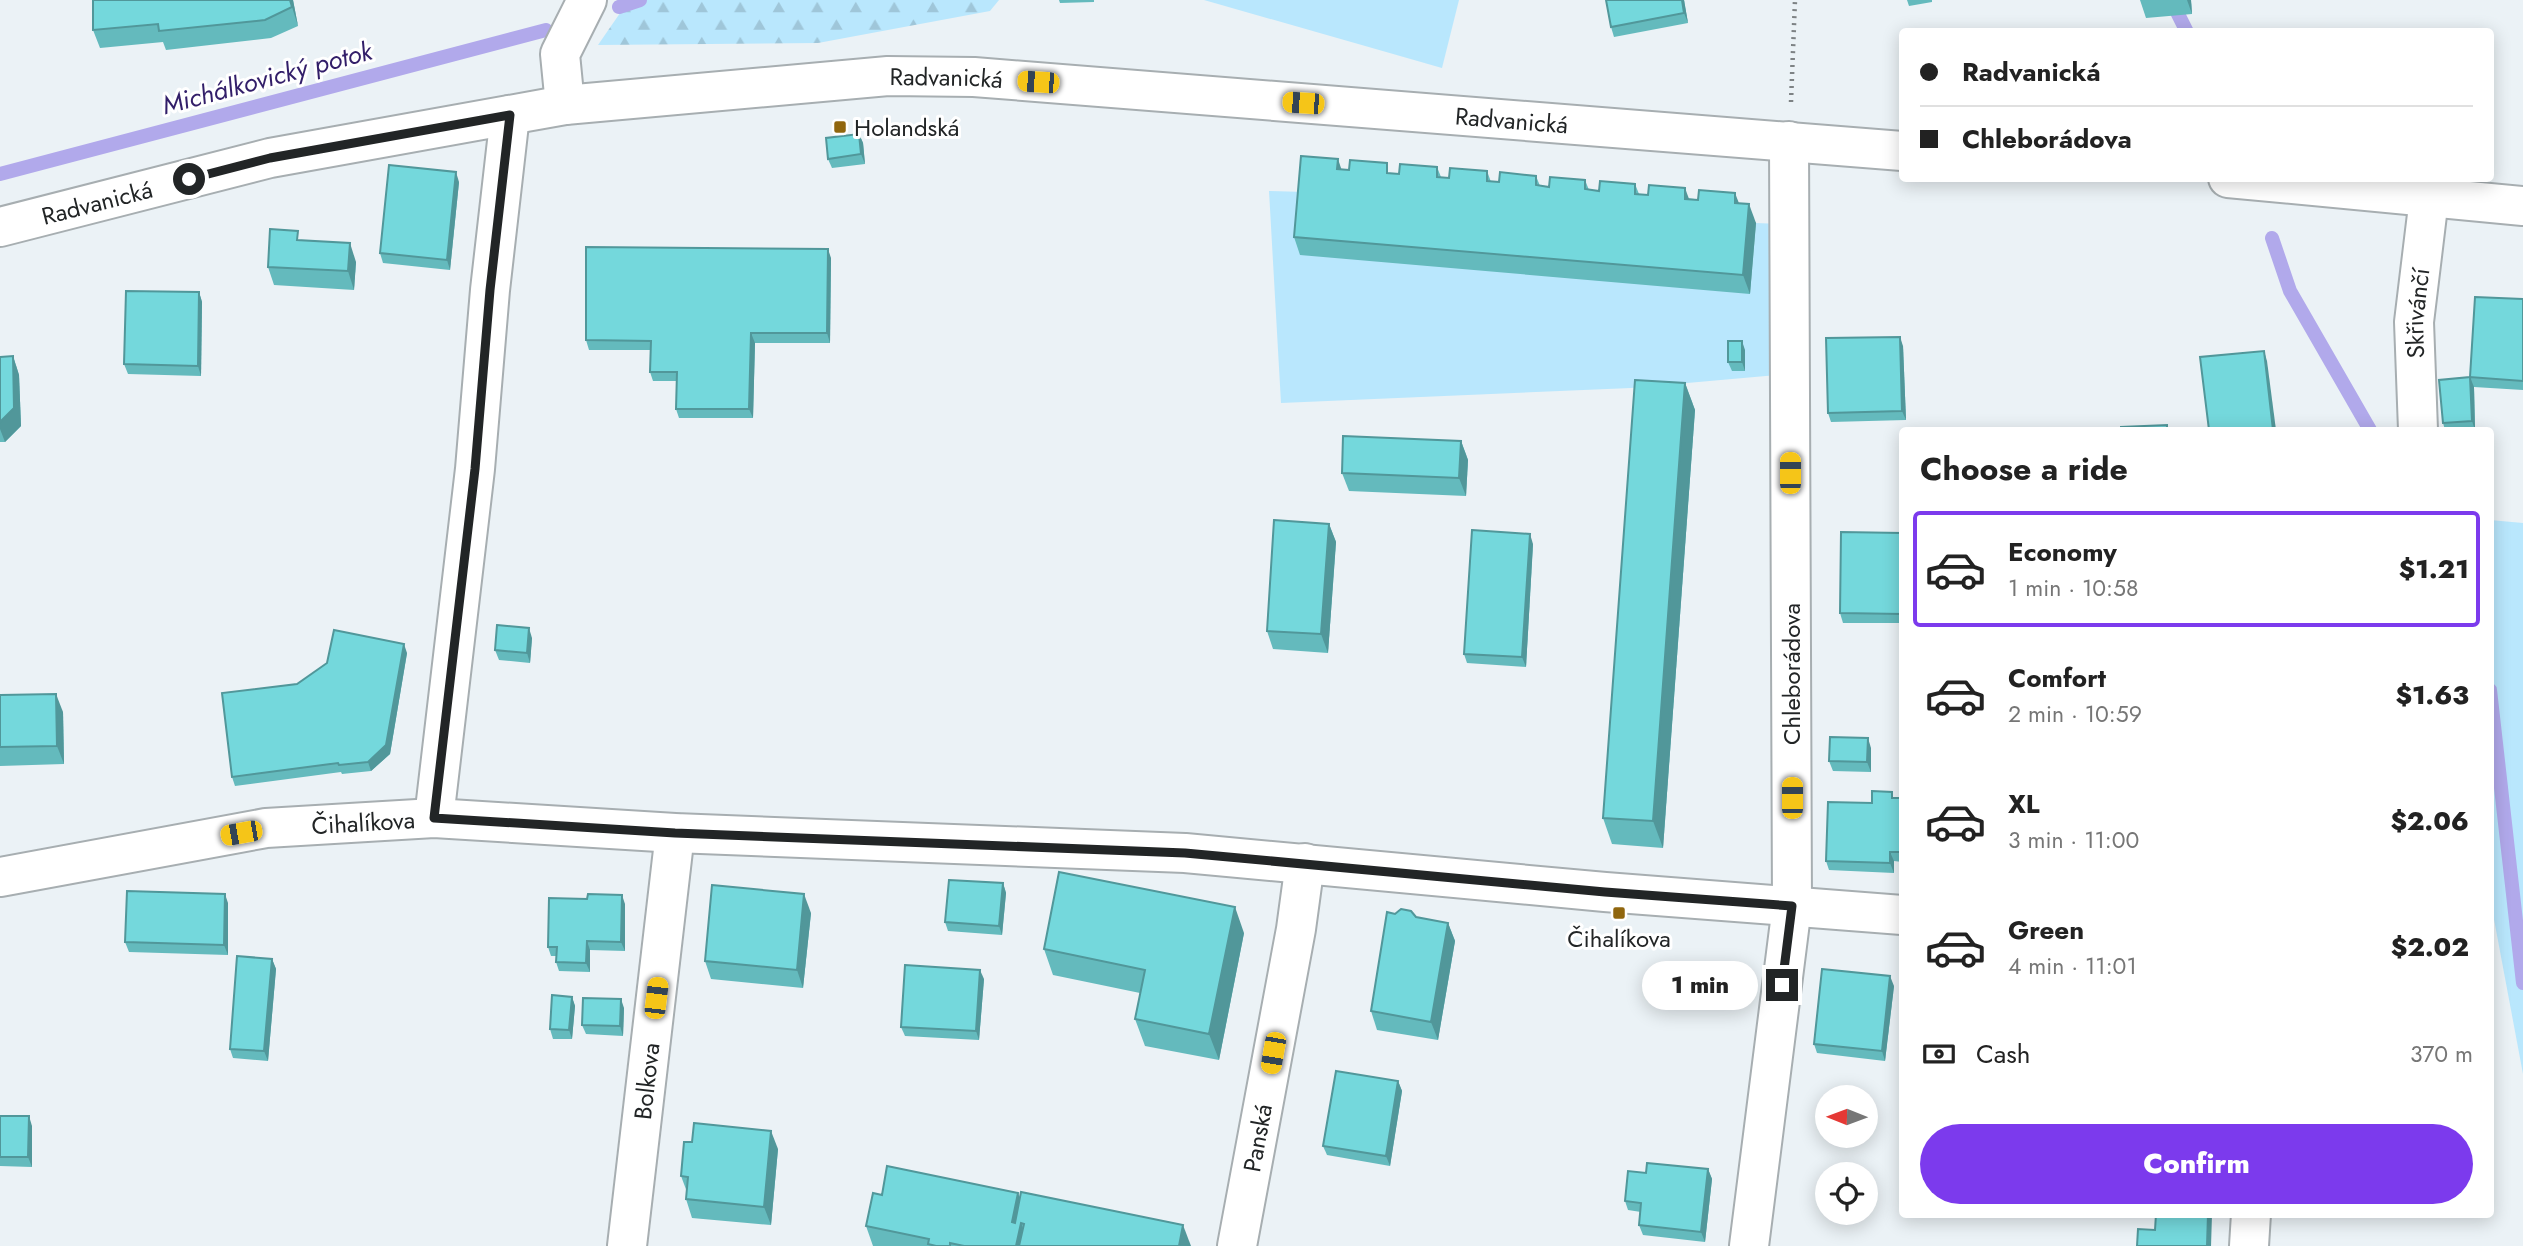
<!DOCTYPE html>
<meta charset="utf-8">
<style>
:root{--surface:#fff;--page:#f6f6f6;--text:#222;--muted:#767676;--line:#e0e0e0;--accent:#7c3aed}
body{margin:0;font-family:Jost,sans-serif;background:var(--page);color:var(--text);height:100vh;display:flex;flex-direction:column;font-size:26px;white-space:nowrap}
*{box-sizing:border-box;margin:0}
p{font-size:23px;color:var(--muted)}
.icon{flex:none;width:38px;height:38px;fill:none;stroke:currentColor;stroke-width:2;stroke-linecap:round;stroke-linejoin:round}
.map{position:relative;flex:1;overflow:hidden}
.panel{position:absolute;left:1899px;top:427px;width:595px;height:791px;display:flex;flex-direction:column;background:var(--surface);border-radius:7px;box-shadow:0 4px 18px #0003}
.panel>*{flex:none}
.top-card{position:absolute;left:1899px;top:28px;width:595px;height:154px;border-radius:7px;box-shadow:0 4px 18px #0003;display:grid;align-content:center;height:154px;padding:0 21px;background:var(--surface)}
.needle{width:46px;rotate:271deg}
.buttons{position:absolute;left:1815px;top:1085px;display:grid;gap:14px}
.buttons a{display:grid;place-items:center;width:63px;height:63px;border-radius:50%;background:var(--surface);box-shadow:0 4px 18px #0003;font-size:35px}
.end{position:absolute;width:32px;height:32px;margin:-16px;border:9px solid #222526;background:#fff;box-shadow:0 0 0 4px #fff}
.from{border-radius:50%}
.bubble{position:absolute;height:49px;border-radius:24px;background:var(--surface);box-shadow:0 4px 18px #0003;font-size:23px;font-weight:800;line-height:49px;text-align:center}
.car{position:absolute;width:21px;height:42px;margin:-21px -10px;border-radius:9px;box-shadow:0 0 5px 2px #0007;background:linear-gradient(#f5c518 24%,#345 0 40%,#f5c518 0 76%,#345 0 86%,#f5c518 0)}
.top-card b{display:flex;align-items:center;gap:24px;height:66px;font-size:26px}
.top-card b+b{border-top:2px solid var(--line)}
.top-card i{width:18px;height:18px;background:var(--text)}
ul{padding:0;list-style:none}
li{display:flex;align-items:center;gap:21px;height:116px;margin:0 14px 10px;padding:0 7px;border:4px solid transparent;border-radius:7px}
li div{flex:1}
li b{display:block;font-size:26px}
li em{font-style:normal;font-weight:800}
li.selected{border-color:var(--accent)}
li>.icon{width:63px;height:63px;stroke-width:1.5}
h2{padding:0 21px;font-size:32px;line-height:84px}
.pay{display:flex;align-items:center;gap:18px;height:77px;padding:0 21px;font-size:26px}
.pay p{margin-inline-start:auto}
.action{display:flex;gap:14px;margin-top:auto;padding:14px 21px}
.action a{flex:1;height:80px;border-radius:42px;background:var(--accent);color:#fff;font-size:28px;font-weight:800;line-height:80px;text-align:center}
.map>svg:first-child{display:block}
</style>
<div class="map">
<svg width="2523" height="1246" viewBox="0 0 2523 1246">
<defs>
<pattern id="forest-firs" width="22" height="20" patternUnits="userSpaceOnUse" patternTransform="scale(1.75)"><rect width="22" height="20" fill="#b9e7fd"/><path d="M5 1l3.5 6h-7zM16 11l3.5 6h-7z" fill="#9fc6d9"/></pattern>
</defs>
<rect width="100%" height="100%" fill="#ebf2f6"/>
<g fill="#b9e7fd">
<path d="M1204,0H1459L1442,68Z"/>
<path d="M1269,191L1306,192L1750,293L1756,223L1780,224L1777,375L1631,388L1281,403Z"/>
<path d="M2490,520L2523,523V1074L2490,898Z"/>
</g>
<path fill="url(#forest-firs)" d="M629,0H999L990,11L818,43L598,45Z"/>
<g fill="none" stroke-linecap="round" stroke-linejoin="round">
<g stroke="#b1a9eb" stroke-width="14">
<path d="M2171,0L2187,32"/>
<path d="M619,7L640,0"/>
<path d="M0,174L546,30"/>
<path d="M2272,238L2290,291L2370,430"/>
<path d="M2490,690L2523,983"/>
</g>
<g stroke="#a7aeb1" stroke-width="42">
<g id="minor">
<path d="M565,105L560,54L587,0"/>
<path d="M2228,178L2523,206"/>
<path id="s1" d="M0,227L270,158L565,105L888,76L974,77L1902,151"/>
<path id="s2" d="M2418,430L2414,322L2429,198"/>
<path d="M434,818L475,469L490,290L510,115"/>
<path id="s3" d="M0,877L266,828L434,818L675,833L1185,853L1605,892L1902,915"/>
<path id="s4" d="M627,1246L675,833"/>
<path id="s5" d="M1237,1246L1296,929L1305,863"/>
<path d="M1749,1246L1792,906L1789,141"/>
<path d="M2249,1246L2251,1214"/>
</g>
</g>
<path stroke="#7d8284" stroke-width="4.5" stroke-dasharray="2 5" stroke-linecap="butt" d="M1791,102L1795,0"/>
<use href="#minor" stroke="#fff" stroke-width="38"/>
</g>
<g fill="#64babd">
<path d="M293,0L298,26L271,38L166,50L163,42L100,48L93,30Z"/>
<path d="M1059,0H1094V2L1060,3Z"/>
<path d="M1684,0L1688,23L1614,37L1611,27Z"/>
<path d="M1907,0H1932V2L1909,6Z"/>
<path d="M2140,0H2191L2192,14L2146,18Z"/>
<path d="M859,134L863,143L865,164L832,168L828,159Z"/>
<path d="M1437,167L1441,177L1449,178L1487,171L1491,182H1499L1536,176L1540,186L1549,187L1585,180L1589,190L1599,191L1635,184L1639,194L1739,203L1756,223L1750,294L1300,255L1294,237L1342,169L1399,174Z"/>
<path d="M459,182L450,270L383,263L380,253Z"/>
<path d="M302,240L356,262L354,290L274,285L268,267Z"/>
<path d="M831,258L830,343H755L753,418H679L676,409L677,381H653L650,372L651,350H589L586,340Z"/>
<path d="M199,292L202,302L201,376L128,374L124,364Z"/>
<path d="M2523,299V390L2474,387L2475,430H2445L2443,423L2470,377Z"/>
<path d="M1903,346L1906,420L1831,422L1828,413Z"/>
<path d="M1745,350V371H1732L1728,362Z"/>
<path d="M13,356L19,375L21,426L5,442H0V357Z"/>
<path d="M1685,383L1695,410L1663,848L1612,844L1603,818Z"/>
<path d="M1461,441L1468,460L1466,496L1349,491L1342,473Z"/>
<path d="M1329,524L1336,542L1328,653L1273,649L1267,631Z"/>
<path d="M1902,533V623H1843L1840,613Z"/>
<path d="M1533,544L1526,667L1467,663L1464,654Z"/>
<path d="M532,638L530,663L499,660L495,650Z"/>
<path d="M407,653L390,754L371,771L342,774L341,772L235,786L232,777L297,684Z"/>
<path d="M0,695L63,712L64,764L0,766Z"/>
<path d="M1871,748V772L1833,771L1829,761Z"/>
<path d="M1894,798H1902V862L1894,861V873L1829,870L1826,861L1872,803Z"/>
<path d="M1003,883L1006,893L1002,935L948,931L945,922Z"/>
<path d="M228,903V955L129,952L125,942Z"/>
<path d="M625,904V951L590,950V972L559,971L556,962V956H551L548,947Z"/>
<path d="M811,913L803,988L711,979L705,961Z"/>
<path d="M1448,923L1455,941L1438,1040L1377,1030L1371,1011Z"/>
<path d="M1244,933L1219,1060L1145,1046L1135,1019L1140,993L1053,975L1044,949Z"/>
<path d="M272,959L276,969L268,1061L233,1058L230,1049Z"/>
<path d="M984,979L979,1040L905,1036L901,1027Z"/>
<path d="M1894,986L1885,1061L1817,1053L1814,1044Z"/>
<path d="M572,997L575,1006L572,1039H553L550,1029Z"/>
<path d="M624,1008L623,1036L586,1034L582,1025Z"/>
<path d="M1398,1081L1402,1091L1390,1166L1327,1155L1323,1146Z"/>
<path d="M0,1116L32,1126V1167L0,1166Z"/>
<path d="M778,1149L771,1225L692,1218L686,1199L687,1192L681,1176Z"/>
<path d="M1708,1169L1712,1179L1705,1242L1643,1235L1639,1225L1641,1212L1628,1210L1625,1201L1646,1173Z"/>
<path d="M1018,1193L1019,1198L1191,1246H873L866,1226L882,1195Z"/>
</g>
<g fill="#51979a">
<path d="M290,0H293L298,26L292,7Z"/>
<path d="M1682,0H1684L1688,23L1684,13Z"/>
<path d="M2187,0H2191L2192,14Z"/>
<path d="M859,134L863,143L865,164L861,154Z"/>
<path d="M1338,159L1344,177L1337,169Z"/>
<path d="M456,172L459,182L450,270L447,260Z"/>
<path d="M1685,188L1692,207L1685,199Z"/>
<path d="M1735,193L1742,211L1735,203Z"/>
<path d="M1749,204L1756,223L1750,294L1743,275Z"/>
<path d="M350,243L356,262L354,290L348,271Z"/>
<path d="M828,249L831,258L830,343L827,333Z"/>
<path d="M199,292L202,302L201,376L198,366Z"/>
<path d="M751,333L755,343L753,418L749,409Z"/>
<path d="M1900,337L1903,346L1906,420L1902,411Z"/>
<path d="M1742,341L1745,350V371L1742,362Z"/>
<path d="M2264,351L2267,361L2276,430H2273Z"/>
<path d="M13,356L19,375L21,426L5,442L0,429V422Z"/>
<path d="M2470,377L2474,387L2475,430L2472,421Z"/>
<path d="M1685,383L1695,410L1663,848L1653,821Z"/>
<path d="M1461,441L1468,460L1466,496L1459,478Z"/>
<path d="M1329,524L1336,542L1328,653L1321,634Z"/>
<path d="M1530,534L1533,544L1526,667L1522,657Z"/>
<path d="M529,628L532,638L530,663L527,653Z"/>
<path d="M404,644L407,653L390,754L371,771L368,762Z"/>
<path d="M56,694L63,712L64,764L57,746Z"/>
<path d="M1868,738L1871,748V772L1867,762Z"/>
<path d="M1890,852L1894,861V873L1890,863Z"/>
<path d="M1003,883L1006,893L1002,935L999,926Z"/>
<path d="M225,894L228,903V955L224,945Z"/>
<path d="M804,894L811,913L803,988L797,970Z"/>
<path d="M622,895L625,904V951L621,942Z"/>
<path d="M1235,907L1244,933L1219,1060L1209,1034Z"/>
<path d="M1448,923L1455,941L1438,1040L1431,1022Z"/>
<path d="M587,941L590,950V972L586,963Z"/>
<path d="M272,959L276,969L268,1061L264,1051Z"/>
<path d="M980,970L984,979L979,1040L976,1031Z"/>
<path d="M1890,976L1894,986L1885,1061L1882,1051Z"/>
<path d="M572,997L575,1006L572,1039L569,1030Z"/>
<path d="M621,999L624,1008L623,1036L620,1026Z"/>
<path d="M1398,1081L1402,1091L1390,1166L1386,1156Z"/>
<path d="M29,1116L32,1126V1167L28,1157Z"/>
<path d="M771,1131L778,1149L771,1225L764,1207Z"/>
<path d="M1708,1169L1712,1179L1705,1242L1701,1232Z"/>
<path d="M1018,1193L1027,1219L1024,1224L1021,1223L1029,1246H1016L1012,1222Z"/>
<path d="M2208,1214H2212L2211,1246H2207Z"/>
<path d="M1183,1225L1191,1246H1179Z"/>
</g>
<g fill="#74d8dc" stroke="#51979a" stroke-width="2">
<path d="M93,0H290L292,7L265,20L159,31L158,24L93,30Z"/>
<path d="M1606,0H1682L1684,13L1611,27Z"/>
<path d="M859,134L861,154L828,159L826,138Z"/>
<path d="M1301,156L1338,159L1337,169L1349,170L1350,160L1387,163V173L1399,174L1400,164L1437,167V177L1449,178L1450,168L1487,171V181L1499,182L1500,172L1536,176V185L1549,187L1550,177L1585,180V189L1599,191L1600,181L1635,184V194L1648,195L1649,185L1685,188V199L1698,200L1699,190L1735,193V203L1749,204L1743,275L1294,237Z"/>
<path d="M389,165L456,172L447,260L380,253Z"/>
<path d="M270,229L298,231L297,240L350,243L348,271L268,267Z"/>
<path d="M586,247L828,249L827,333H751L749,409H676L677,372H650L651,341L586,340Z"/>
<path d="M126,291L199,292L198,366L124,364Z"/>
<path d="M2475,297L2523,299V381L2470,377L2472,421L2443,423L2439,380L2470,377Z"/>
<path d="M1900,337L1902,411L1828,413L1826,338Z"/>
<rect x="1728" y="341" width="14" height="21"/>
<path d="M2264,351L2273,430H2209L2200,357Z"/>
<path d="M13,356L14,408L0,422V357Z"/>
<path d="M1635,380L1685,383L1653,821L1603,818Z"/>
<path d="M2167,425V430H2121V427Z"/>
<path d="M1343,436L1461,441L1459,478L1342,473Z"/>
<path d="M1274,520L1329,524L1321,634L1267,631Z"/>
<path d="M1472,530L1530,534L1522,657L1464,654Z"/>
<path d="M1841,532L1902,533V614L1840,613Z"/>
<path d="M497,625L529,628L527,653L495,650Z"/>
<path d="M334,630L404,644L386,745L368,762L339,765L338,763L232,777L222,693L297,684L327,663Z"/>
<path d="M56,694L57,746L0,747V695Z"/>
<path d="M1830,737L1868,738L1867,762L1829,761Z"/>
<path d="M1872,791L1892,792V798H1902V852H1890V863L1826,861L1828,802L1872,803Z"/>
<path d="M1059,872L1235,907L1209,1034L1135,1019L1145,970L1044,949Z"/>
<path d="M949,880L1003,883L999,926L945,922Z"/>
<path d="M712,885L804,894L797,970L705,961Z"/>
<path d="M127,891L225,894L224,945L125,942Z"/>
<path d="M588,894L622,895L621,942L587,941L586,963L556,962L557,947H548L549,898L587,899Z"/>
<path d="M1401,909L1411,911L1416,917L1448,923L1431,1022L1371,1011L1387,912L1395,914Z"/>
<path d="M237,956L272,959L264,1051L230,1049Z"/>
<path d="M905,965L980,970L976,1031L901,1027Z"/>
<path d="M1822,969L1890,976L1882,1051L1814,1044Z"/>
<path d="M552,995L572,997L569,1030L550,1029Z"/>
<path d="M583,998L621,999L620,1026L582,1025Z"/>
<path d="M1336,1071L1398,1081L1386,1156L1323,1146Z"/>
<path d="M0,1116H29L28,1157H0Z"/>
<path d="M694,1123L771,1131L764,1207L686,1199L688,1177L681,1176L684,1142H692Z"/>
<path d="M1647,1163L1708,1169L1701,1232L1639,1225L1641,1203L1625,1201L1628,1171L1646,1173Z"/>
<path d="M887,1166L1018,1193L1012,1222L1015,1223L1021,1192L1183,1225L1179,1246H1019L1024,1224L1021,1223L1016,1246H964L950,1243V1246H936L928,1244L929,1239L866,1226L873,1193L882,1195Z"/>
<path d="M2156,1214H2208L2207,1246H2137L2138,1229L2155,1230Z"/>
</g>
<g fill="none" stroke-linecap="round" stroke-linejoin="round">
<path stroke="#222526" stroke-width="9" d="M189,179L270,158L510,115L490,290L475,469L434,818L675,833L1185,853L1605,892L1792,906L1782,985"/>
</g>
<g fill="#90660e" stroke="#fff" stroke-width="2.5">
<rect x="833" y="120" width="14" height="14" rx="3.5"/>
<rect x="1612" y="906" width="14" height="14" rx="3.5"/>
</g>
<g text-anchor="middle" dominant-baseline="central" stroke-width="6" stroke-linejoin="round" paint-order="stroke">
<g font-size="24" fill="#222526" stroke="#fff">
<text stroke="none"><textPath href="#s1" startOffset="961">Radvanická</textPath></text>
<text stroke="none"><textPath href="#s1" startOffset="1528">Radvanická</textPath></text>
<text stroke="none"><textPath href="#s1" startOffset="100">Radvanická</textPath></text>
<text stroke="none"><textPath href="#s2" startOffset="117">Skřivánčí</textPath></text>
<text transform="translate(1791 674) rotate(-90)">Chleborádova</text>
<text stroke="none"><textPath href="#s3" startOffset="368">Čihalíkova</textPath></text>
<text stroke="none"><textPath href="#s4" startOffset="166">Bolkova</textPath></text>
<text stroke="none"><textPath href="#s5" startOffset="110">Panská</textPath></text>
</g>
<g font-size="24" fill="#222526" stroke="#fff" text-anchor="start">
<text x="854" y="127">Holandská</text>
<text x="1619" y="938" text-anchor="middle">Čihalíkova</text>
</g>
<g font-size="26" font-style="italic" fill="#321e69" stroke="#fff">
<text transform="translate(267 78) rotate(-15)">Michálkovický potok</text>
</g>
</g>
</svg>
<div class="buttons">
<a><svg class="needle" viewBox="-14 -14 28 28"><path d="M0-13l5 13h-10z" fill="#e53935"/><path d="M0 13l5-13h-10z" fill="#767676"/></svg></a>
<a><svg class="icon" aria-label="locate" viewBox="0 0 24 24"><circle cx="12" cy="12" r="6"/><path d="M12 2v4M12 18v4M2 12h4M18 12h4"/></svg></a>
</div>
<i class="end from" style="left:189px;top:179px"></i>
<i class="end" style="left:1782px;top:985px"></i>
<div class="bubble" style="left:1642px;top:961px;width:116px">1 min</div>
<i class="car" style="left:1038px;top:82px;rotate:274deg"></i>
<i class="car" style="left:1303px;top:103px;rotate:274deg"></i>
<i class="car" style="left:1790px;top:473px;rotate:0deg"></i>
<i class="car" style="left:1792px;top:798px;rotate:0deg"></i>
<i class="car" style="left:241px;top:833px;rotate:260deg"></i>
<i class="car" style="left:656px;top:998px;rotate:7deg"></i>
<i class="car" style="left:1273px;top:1053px;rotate:190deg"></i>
<div class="top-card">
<b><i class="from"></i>Radvanická</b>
<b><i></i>Chleborádova</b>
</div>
<section class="panel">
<h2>Choose a ride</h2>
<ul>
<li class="selected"><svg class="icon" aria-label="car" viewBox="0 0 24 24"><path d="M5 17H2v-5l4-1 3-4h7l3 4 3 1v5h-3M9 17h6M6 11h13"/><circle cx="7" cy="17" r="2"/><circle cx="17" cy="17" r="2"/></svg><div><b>Economy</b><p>1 min · 10:58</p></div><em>$1.21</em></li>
<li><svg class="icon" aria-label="car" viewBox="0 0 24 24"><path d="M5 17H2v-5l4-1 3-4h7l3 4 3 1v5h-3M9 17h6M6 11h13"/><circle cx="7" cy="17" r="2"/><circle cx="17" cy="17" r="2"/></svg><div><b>Comfort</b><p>2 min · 10:59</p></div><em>$1.63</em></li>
<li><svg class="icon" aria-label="car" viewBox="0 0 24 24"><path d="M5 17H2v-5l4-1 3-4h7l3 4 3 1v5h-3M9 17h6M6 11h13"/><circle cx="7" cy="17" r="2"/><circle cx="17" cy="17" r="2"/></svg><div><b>XL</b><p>3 min · 11:00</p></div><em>$2.06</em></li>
<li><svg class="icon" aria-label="car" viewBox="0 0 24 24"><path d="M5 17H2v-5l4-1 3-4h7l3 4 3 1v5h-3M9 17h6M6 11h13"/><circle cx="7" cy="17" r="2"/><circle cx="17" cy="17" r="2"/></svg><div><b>Green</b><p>4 min · 11:01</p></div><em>$2.02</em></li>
</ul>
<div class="pay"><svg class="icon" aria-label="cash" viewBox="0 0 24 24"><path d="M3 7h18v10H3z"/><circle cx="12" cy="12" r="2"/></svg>Cash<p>370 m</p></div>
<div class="action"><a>Confirm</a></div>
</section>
</div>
